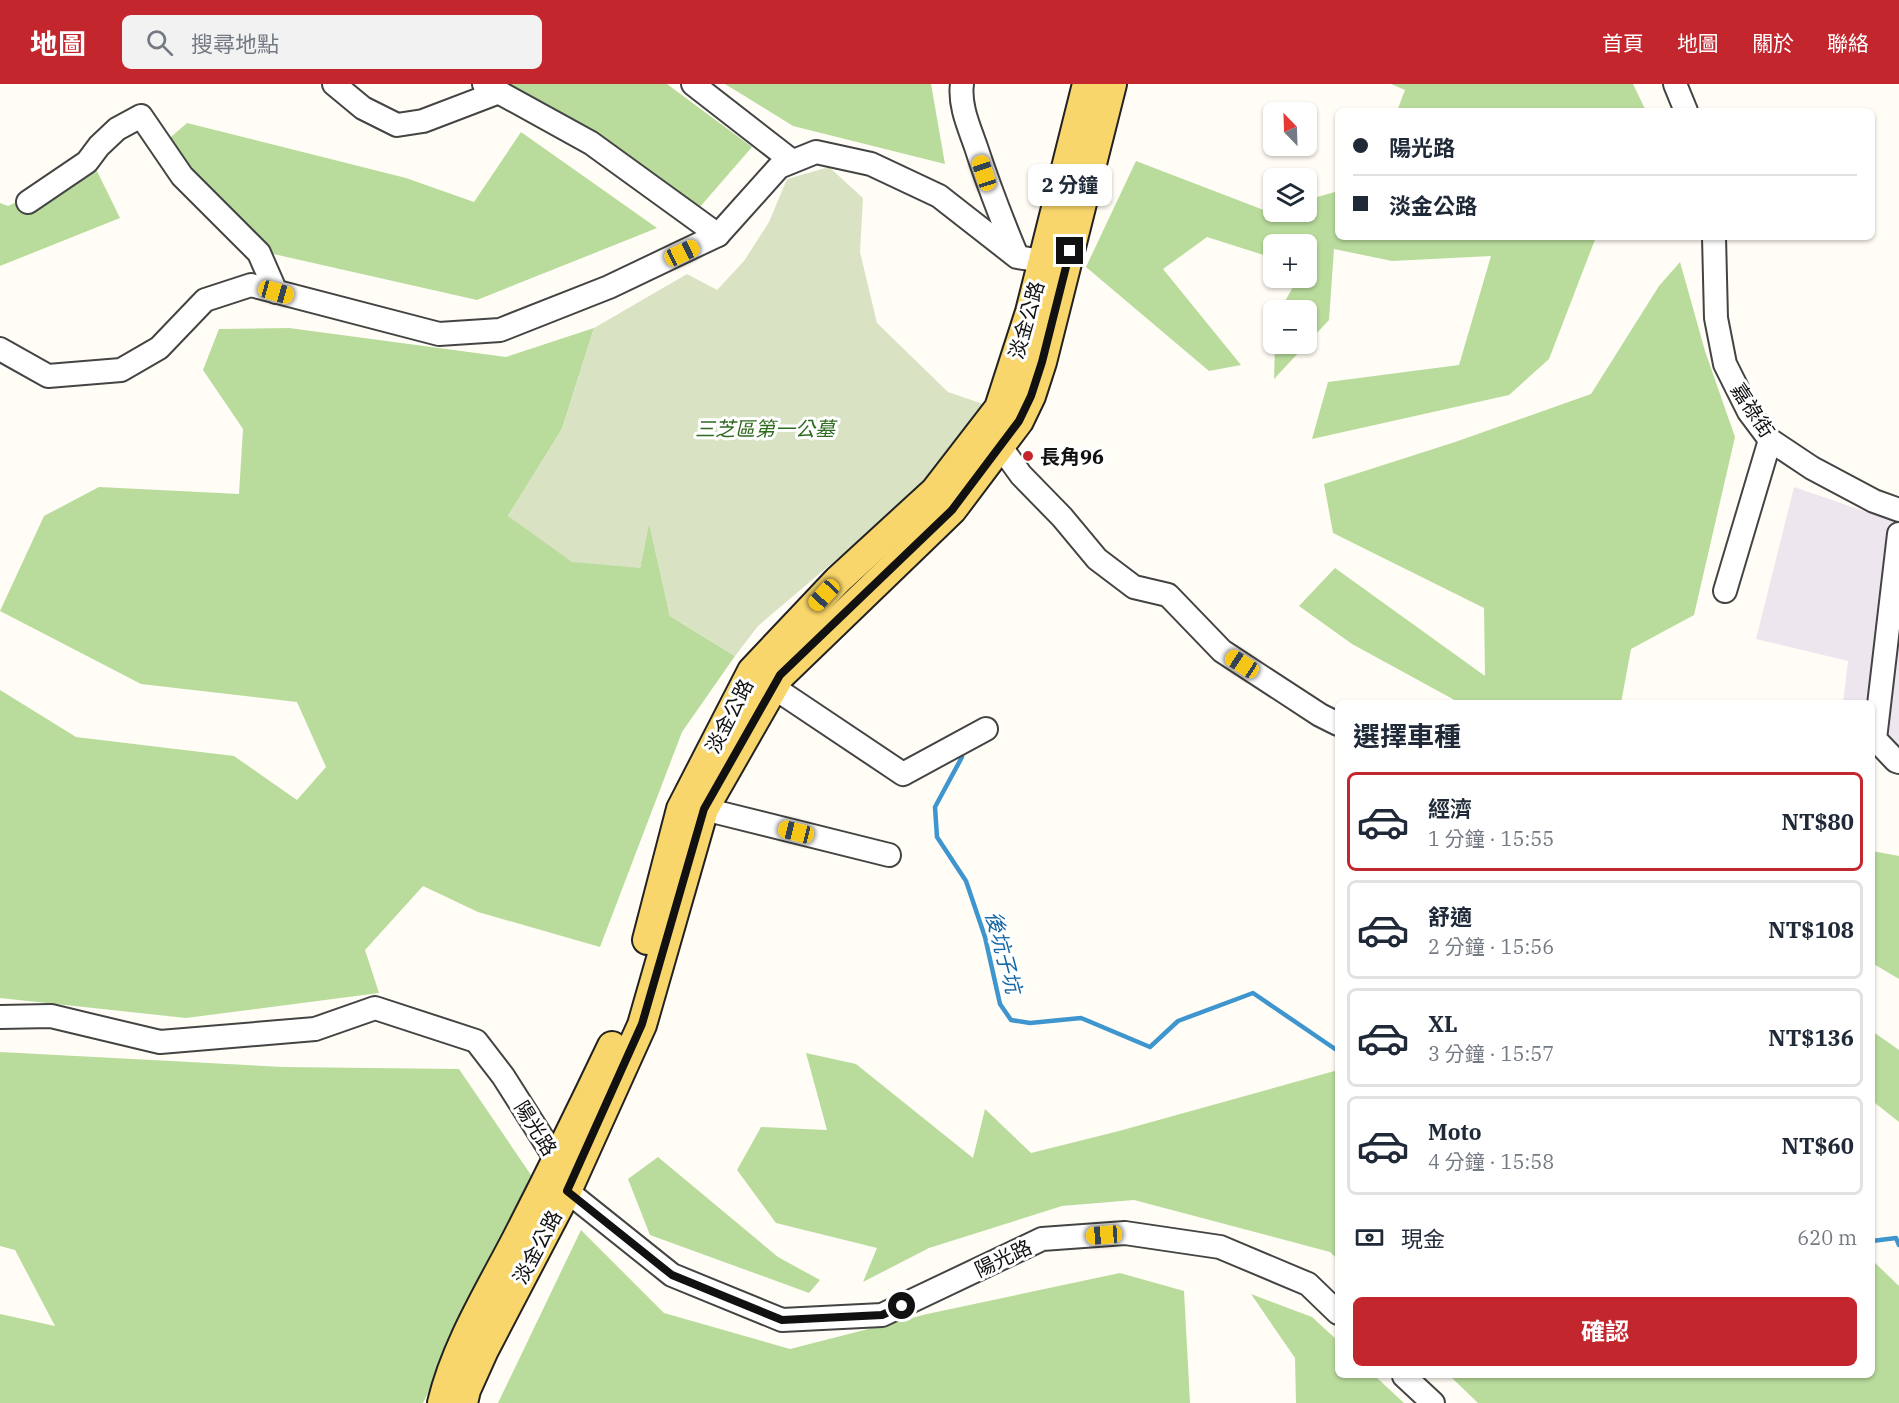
<!DOCTYPE html>
<html lang="zh-TW">
<meta charset="utf-8">
<style>
:root{--surface:#fff;--page:#f2f2f3;--text:#1f2937;--muted:#747a83;--line:#e0e1e3;--accent:#c4262e}
body{margin:0;font-family:"IBM Plex Serif","Noto Sans TC",serif;background:var(--page);color:var(--text);height:100vh;display:flex;flex-direction:column;font-size:22px;white-space:nowrap}
*{box-sizing:border-box;margin:0}
p{font-size:20px;color:var(--muted)}
.icon{flex:none;width:33px;height:33px;fill:none;stroke:currentColor;stroke-width:2;stroke-linecap:round;stroke-linejoin:round}
.map{position:relative;flex:1;overflow:hidden}
.details{position:absolute;left:1335px;top:616px;width:540px;height:678px;display:flex;flex-direction:column;background:var(--surface);border-radius:9px;box-shadow:0 2px 4px #0004}
.details>*{flex:none}
.guide{position:absolute;left:1335px;top:24px;width:540px;height:132px;border-radius:9px;box-shadow:0 2px 4px #0004;display:grid;align-content:center;height:132px;padding:0 18px;background:var(--surface)}
.needle{width:39px;rotate:337deg}
.buttons{position:absolute;left:1263px;top:18px;display:grid;gap:12px}
.buttons a{display:grid;place-items:center;width:54px;height:54px;border-radius:9px;background:var(--surface);box-shadow:0 2px 4px #0004;font-size:30px}
.end{position:absolute;width:27px;height:27px;margin:-14px;border:8px solid #111;background:#fff;box-shadow:0 0 0 3px #fff}
.from{border-radius:50%}
.bubble{position:absolute;height:42px;border-radius:9px;background:var(--surface);box-shadow:0 2px 4px #0004;font-size:20px;font-weight:700;line-height:42px;text-align:center}
.car{position:absolute;width:18px;height:36px;margin:-18px -9px;border-radius:8px;box-shadow:0 0 4px 2px #0007;background:linear-gradient(#f5c518 24%,#345 0 40%,#f5c518 0 76%,#345 0 86%,#f5c518 0)}
.guide b{display:flex;align-items:center;gap:21px;height:57px;font-size:22px}
.guide b+b{border-top:2px solid var(--line)}
.guide i{width:15px;height:15px;background:var(--text)}
ul{padding:0;list-style:none}
li{display:flex;align-items:center;gap:18px;height:99px;margin:0 12px 9px;padding:0 6px;border:3px solid var(--line);border-radius:9px}
li div{flex:1}
li b{display:block;font-size:22px}
li em{font-style:normal;font-weight:700}
li.on{border-color:var(--accent)}
li>.icon{width:54px;height:54px;stroke-width:1.5}
h2{padding:0 18px;font-size:27px;line-height:72px}
.pay{display:flex;align-items:center;gap:15px;height:66px;padding:0 18px;font-size:22px}
.pay p{margin-inline-start:auto}
.primary-button{display:flex;gap:12px;margin-top:auto;padding:12px 18px}
.primary-button a{flex:1;height:69px;border-radius:9px;background:var(--accent);color:#fff;font-size:24px;font-weight:700;line-height:69px;text-align:center}
header{display:flex;align-items:center;gap:36px;box-sizing:border-box;height:84px;padding:0 30px;background:var(--accent);color:#fff}
header strong{font-size:28px}
nav{display:flex;gap:33px;margin-inline-start:auto;font-size:21px}
.search{width:420px;height:54px;background:var(--page);display:flex;align-items:center;gap:15px;box-sizing:border-box;padding:0 21px;border-radius:9px;color:var(--muted);font-size:22px}
.map>svg:first-child{display:block}
</style>
<header>
<strong>地圖</strong>
<div class="search"><svg class="icon" aria-label="search" viewBox="0 0 24 24"><circle cx="10" cy="10" r="6"/><path d="M15 15l6 6"/></svg>搜尋地點</div>
<nav><a>首頁</a><a>地圖</a><a>關於</a><a>聯絡</a></nav>
</header>
<div class="map">
<svg width="1899" height="1319" viewBox="0 0 1899 1319">
<rect width="100%" height="100%" fill="#fffdf5"/>
<path fill="#eee6ef" d="M1794,403L1899,439V671L1872,669V620L1843,619L1848,577L1756,555Z"/>
<g fill="#b9dc9c">
<path d="M498,0H667L752,63L699,124Z"/>
<path d="M725,0H931L945,80L793,42Z"/>
<path d="M1391,0H1633L1646,27H1397L1405,6Z"/>
<path d="M187,39L406,94L474,118L521,48L657,144L477,216L269,169L164,59Z"/>
<path d="M1136,77L1269,128H1306L1307,116L1338,107V153H1596L1549,275L1509,311L1312,355L1328,298L1459,281L1491,172L1392,177L1334,165L1329,236L1274,295L1275,260H1306V226H1280L1298,194H1306V160H1274L1273,174L1207,153L1163,185L1241,281L1209,287L1086,183Z"/>
<path d="M94,81L120,134L0,182V119L8,122Z"/>
<path d="M1680,178L1705,267L1735,353L1694,531L1631,565L1621,619H1460L1352,560L1299,522L1335,484L1485,592L1484,524L1333,449L1324,400L1455,358L1591,310L1659,202Z"/>
<path d="M289,244L506,273L594,244L562,345L508,432L640,484L649,438L670,532L735,572L682,648L600,863L478,828L423,802L365,866L379,909L186,934L0,914V606L76,653L234,672L297,716L326,683L297,618L141,600L0,527L44,432L99,403L239,410L243,345L203,286L219,245Z"/>
<path d="M1872,767L1899,772V895L1872,879Z"/>
<path d="M1872,947L1899,966V1038L1875,1019L1872,1014Z"/>
<path d="M0,968L282,983L459,985L533,1094L423,1319H0V1230L55,1242L15,1166L0,1162Z"/>
<path d="M806,969L856,980L973,1074L985,1025L1031,1069L1119,1047L1338,986V1176L1330,1168L1134,1116L1062,1122L929,1164L863,1198L877,1164L776,1139L737,1086L761,1043L827,1046Z"/>
<path d="M658,1073L778,1173L820,1196L809,1209L650,1151L628,1095Z"/>
<path d="M581,1146L664,1229L790,1265L927,1230L1120,1189L1184,1207L1190,1319H498Z"/>
<path d="M1872,1176L1899,1202V1319H1478L1450,1292H1872Z"/>
<path d="M1251,1210L1312,1233L1338,1257V1292H1375L1404,1319H1296L1295,1274Z"/>
</g>
<path fill="#d9e3c4" d="M829,83L863,114L860,168L877,239L948,308L986,321L918,406L758,542L735,572L670,532L649,440L640,484L572,478L508,432L562,345L594,244L687,190L717,206L744,177L769,138L787,95Z"/>
<g fill="none" stroke-linecap="round" stroke-linejoin="round">
<g stroke="#3f96cf" stroke-width="4.5">
<path d="M962,673L935,723L937,753L966,797L985,853L1000,920L1011,936L1030,939L1081,934L1150,963L1178,937L1253,909L1338,967"/>
<path d="M1872,1157L1896,1154L1899,1161"/>
</g>
<g stroke="#444" stroke-width="26">
<g id="minor">
<path d="M334,0L363,24L397,41L423,37L499,8"/>
<path d="M484,0L591,59L718,151"/>
<path d="M693,0L792,77"/>
<path d="M962,0C959,21 969,43 976,63C988,100 1002,136 1017,172"/>
<path d="M1675,0L1686,27"/>
<path d="M28,118L87,78L99,62L117,45L141,32L182,92L259,169L276,208"/>
<path d="M1714,153L1716,234L1725,280L1749,328L1770,356L1812,384L1874,417L1899,426"/>
<path d="M0,265L48,292L121,286L159,264L205,216L251,201L439,250L500,246L609,203L718,151L779,83L816,68L871,80L939,112L1017,173L1043,177L1058,185"/>
<path d="M1000,362L1021,391L1062,433L1097,475L1134,503L1168,511L1222,567L1320,631L1338,640"/>
<path d="M1899,450L1875,655L1896,677L1899,678"/>
<path d="M1725,507L1770,356"/>
<path d="M773,603L903,690L986,645"/>
<path d="M704,725L889,771"/>
<path d="M0,933L51,932L160,958L315,945L375,924L476,957L503,992L557,1077L567,1107L672,1191L782,1236L882,1231L1042,1155L1125,1149L1220,1163L1308,1200L1338,1229"/>
<path d="M1404,1292L1433,1319"/>
</g>
</g>
<g stroke="#222" stroke-width="32">
<g id="major">
<path d="M647,856L681,725L752,587L838,496L935,407L999,324L1030,228L1087,0"/>
<path d="M442,1319C456,1261 489,1208 516,1156C549,1092 581,1027 612,962"/>
<path d="M463,1319L466,1306L484,1266L567,1107L642,941L704,725L780,592L952,426L1019,337L1031,312L1042,278L1112,0"/>
</g>
</g>
<use href="#minor" stroke="#fff" stroke-width="22"/>
<use href="#major" stroke="#f9d66b" stroke-width="28"/>
</g>
<g fill="none" stroke-linecap="round" stroke-linejoin="round">
<path stroke="#111" stroke-width="8" d="M902,1222L882,1231L782,1236L672,1191L567,1107L642,940L704,725L780,591L952,426L1019,337L1031,312L1042,278L1070,167"/>
</g>
<circle fill="#c4262e" stroke="#fff" stroke-width="2" cx="1028" cy="372" r="6"/>
<g text-anchor="middle" dominant-baseline="central" stroke-width="6" stroke-linejoin="round" paint-order="stroke">
<g font-size="20" fill="#111" stroke="#fff">
<text transform="translate(1026 236) rotate(-74)">淡金公路</text>
<text transform="translate(1753 326) rotate(57)">嘉祿街</text>
<text transform="translate(729 632) rotate(-63)">淡金公路</text>
<text transform="translate(536 1044) rotate(58)">陽光路</text>
<text transform="translate(537 1163) rotate(-62)">淡金公路</text>
<text transform="translate(1003 1174) rotate(-25)">陽光路</text>
</g>
<g font-size="20" font-style="italic" fill="#2f6b1f" stroke="#fff">
<text x="765" y="344">三芝區第一公墓</text>
</g>
<g font-size="20" font-weight="bold" fill="#111" stroke="#fff" text-anchor="start">
<text x="1040" y="372">長角96</text>
</g>
<g font-size="21" font-style="italic" fill="#1768a6" stroke="#fff">
<text transform="translate(1004 868) rotate(75)">後坑子坑</text>
</g>
</g>
</svg>
<div class="buttons">
<a><svg class="needle" viewBox="-14 -14 28 28"><path d="M0-13l5 13h-10z" fill="#e53935"/><path d="M0 13l5-13h-10z" fill="#747a83"/></svg></a>
<a><svg class="icon" aria-label="layers" viewBox="0 0 24 24"><path d="M12 4l9 5-9 5-9-5zM3 14l9 5 9-5"/></svg></a>
<a>+</a>
<a>−</a>
</div>
<i class="end from" style="left:902px;top:1222px"></i>
<i class="end" style="left:1070px;top:167px"></i>
<div class="bubble" style="left:1028px;top:80px;width:84px">2 分鐘</div>
<i class="car" style="left:984px;top:89px;rotate:342deg"></i>
<i class="car" style="left:682px;top:169px;rotate:65deg"></i>
<i class="car" style="left:276px;top:208px;rotate:106deg"></i>
<i class="car" style="left:824px;top:511px;rotate:223deg"></i>
<i class="car" style="left:1242px;top:580px;rotate:303deg"></i>
<i class="car" style="left:796px;top:748px;rotate:284deg"></i>
<i class="car" style="left:1104px;top:1151px;rotate:266deg"></i>
<div class="guide">
<b><i class="from"></i>陽光路</b>
<b><i></i>淡金公路</b>
</div>
<section class="details">
<h2>選擇車種</h2>
<ul>
<li class="on"><svg class="icon" aria-label="car" viewBox="0 0 24 24"><path d="M5 17H2v-5l4-1 3-4h7l3 4 3 1v5h-3M9 17h6M6 11h13"/><circle cx="7" cy="17" r="2"/><circle cx="17" cy="17" r="2"/></svg><div><b>經濟</b><p>1 分鐘 · 15:55</p></div><em>NT$80</em></li>
<li><svg class="icon" aria-label="car" viewBox="0 0 24 24"><path d="M5 17H2v-5l4-1 3-4h7l3 4 3 1v5h-3M9 17h6M6 11h13"/><circle cx="7" cy="17" r="2"/><circle cx="17" cy="17" r="2"/></svg><div><b>舒適</b><p>2 分鐘 · 15:56</p></div><em>NT$108</em></li>
<li><svg class="icon" aria-label="car" viewBox="0 0 24 24"><path d="M5 17H2v-5l4-1 3-4h7l3 4 3 1v5h-3M9 17h6M6 11h13"/><circle cx="7" cy="17" r="2"/><circle cx="17" cy="17" r="2"/></svg><div><b>XL</b><p>3 分鐘 · 15:57</p></div><em>NT$136</em></li>
<li><svg class="icon" aria-label="car" viewBox="0 0 24 24"><path d="M5 17H2v-5l4-1 3-4h7l3 4 3 1v5h-3M9 17h6M6 11h13"/><circle cx="7" cy="17" r="2"/><circle cx="17" cy="17" r="2"/></svg><div><b>Moto</b><p>4 分鐘 · 15:58</p></div><em>NT$60</em></li>
</ul>
<div class="pay"><svg class="icon" aria-label="cash" viewBox="0 0 24 24"><path d="M3 7h18v10H3z"/><circle cx="12" cy="12" r="2"/></svg>現金<p>620 m</p></div>
<div class="primary-button"><a>確認</a></div>
</section>
</div>
